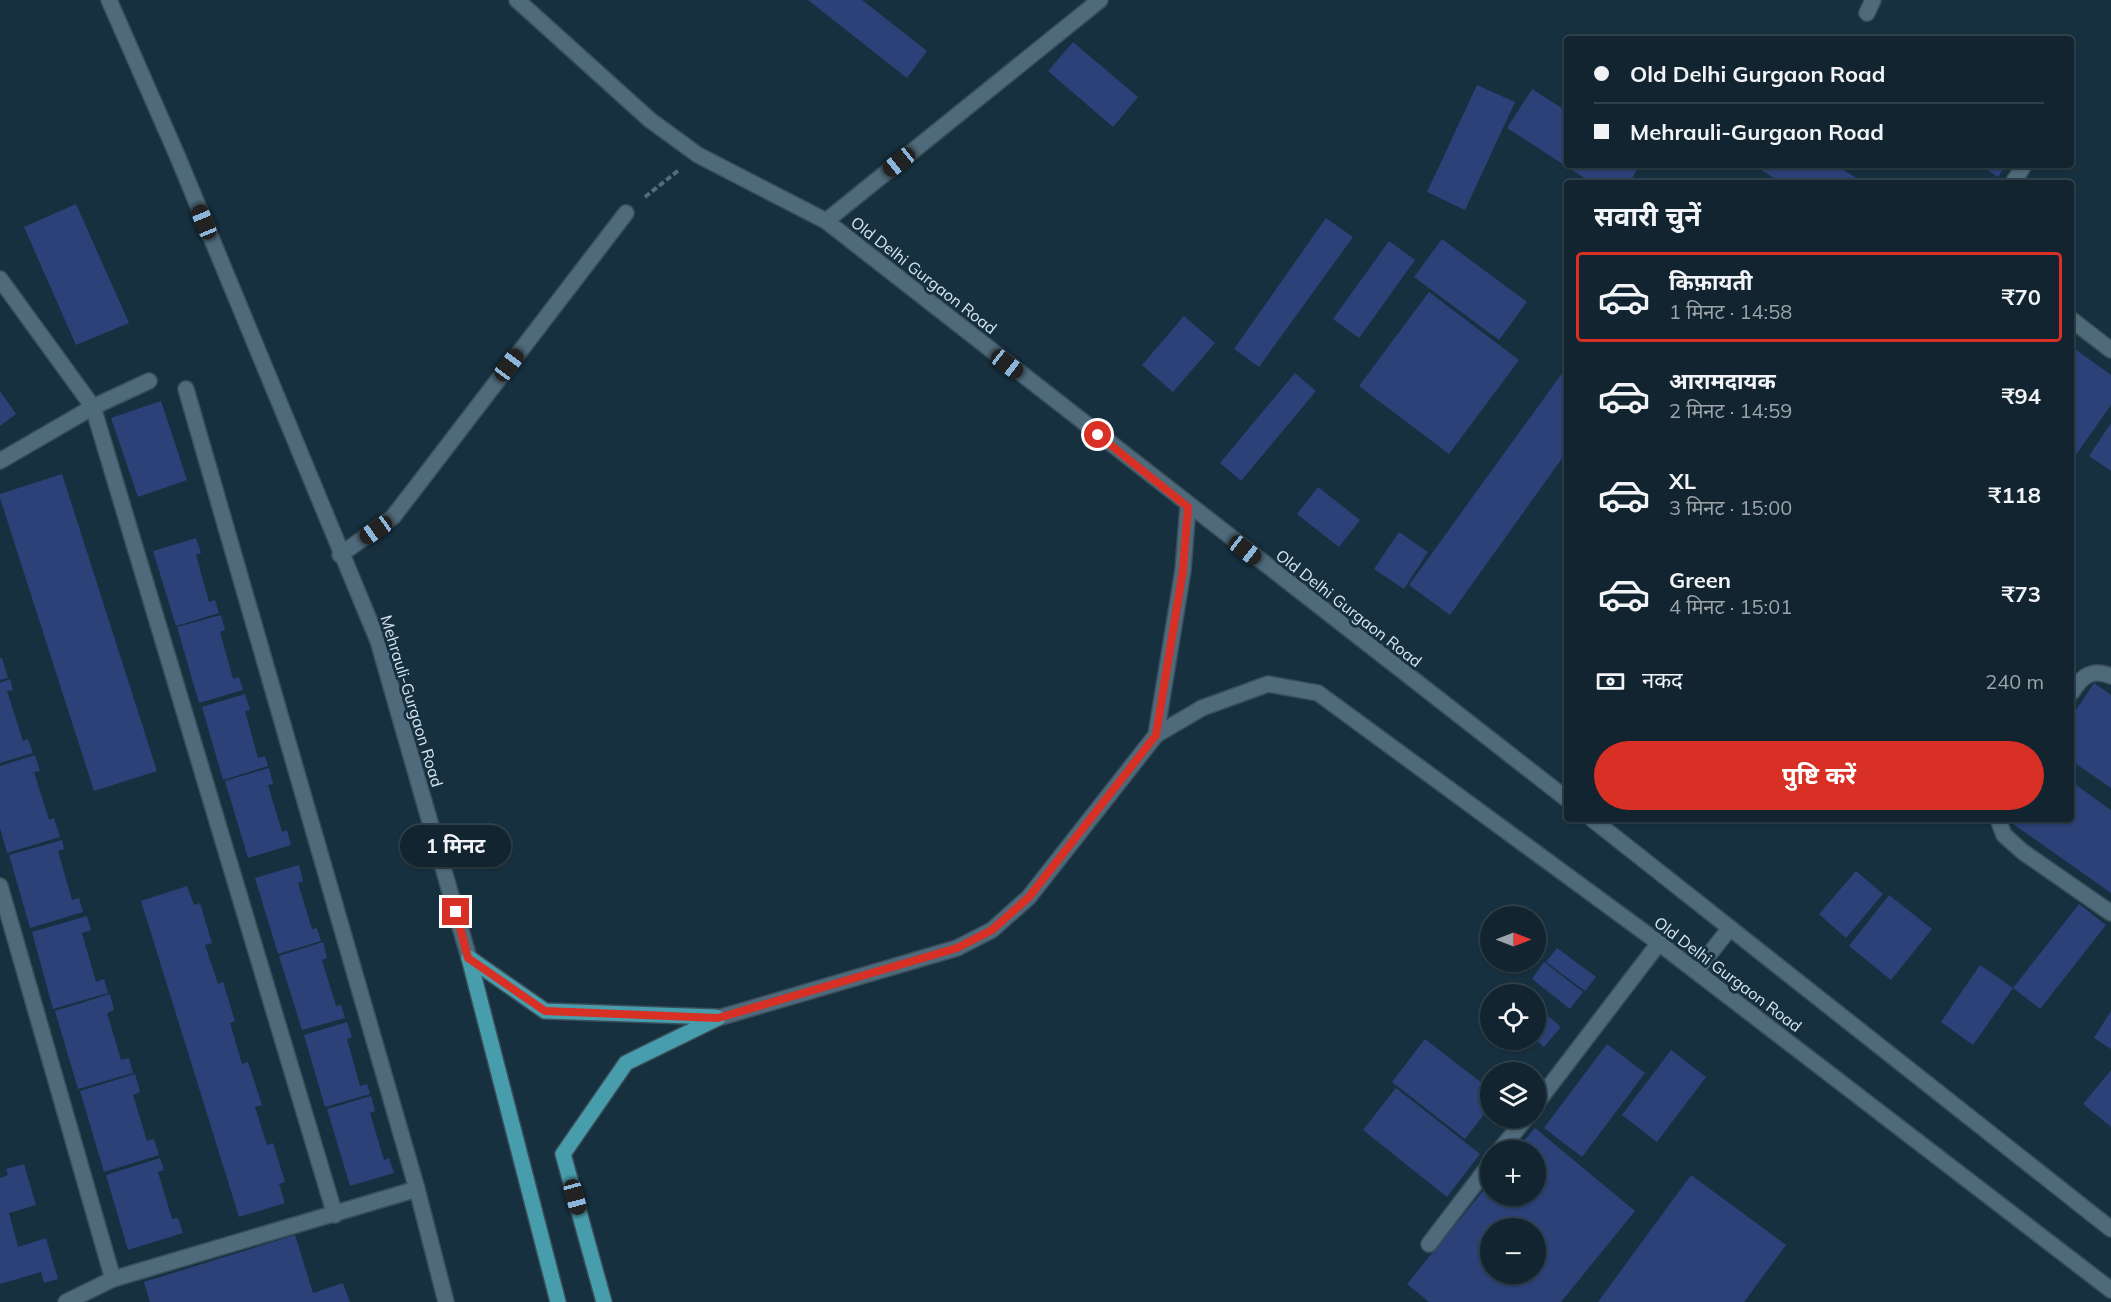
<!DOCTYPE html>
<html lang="hi">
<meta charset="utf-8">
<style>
:root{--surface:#11242f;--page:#1e303b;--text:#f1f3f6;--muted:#9ca4aa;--line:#30414b;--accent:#d93025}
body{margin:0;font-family:Mulish,"Noto Sans Devanagari",sans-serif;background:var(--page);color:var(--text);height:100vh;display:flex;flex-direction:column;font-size:22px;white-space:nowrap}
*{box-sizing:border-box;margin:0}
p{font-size:20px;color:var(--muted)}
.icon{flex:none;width:33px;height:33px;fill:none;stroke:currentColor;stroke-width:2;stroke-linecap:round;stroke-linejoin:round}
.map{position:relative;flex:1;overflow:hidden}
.details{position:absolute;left:1564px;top:180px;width:510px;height:642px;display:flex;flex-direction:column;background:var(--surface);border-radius:6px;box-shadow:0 2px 4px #0004,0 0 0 2px var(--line)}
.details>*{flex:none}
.top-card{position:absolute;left:1564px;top:36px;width:510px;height:132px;border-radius:6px;box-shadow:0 2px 4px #0004,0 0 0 2px var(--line);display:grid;align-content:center;height:132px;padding:0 30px;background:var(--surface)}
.needle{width:39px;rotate:90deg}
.fabs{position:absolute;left:1480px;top:906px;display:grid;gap:12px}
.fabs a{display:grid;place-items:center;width:66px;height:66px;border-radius:50%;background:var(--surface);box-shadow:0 2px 4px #0004,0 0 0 2px var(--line);font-size:30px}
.end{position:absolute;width:27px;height:27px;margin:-14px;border:8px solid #d93025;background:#fff;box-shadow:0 0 0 3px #fff}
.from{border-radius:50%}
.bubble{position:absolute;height:42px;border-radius:21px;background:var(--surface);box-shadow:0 2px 4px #0004,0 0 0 2px var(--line);font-size:20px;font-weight:700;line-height:42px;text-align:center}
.car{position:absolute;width:18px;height:36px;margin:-18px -9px;border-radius:8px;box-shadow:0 0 4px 2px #0007;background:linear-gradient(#222 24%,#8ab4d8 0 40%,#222 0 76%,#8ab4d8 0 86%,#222 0)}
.top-card b{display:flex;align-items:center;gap:21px;height:57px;font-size:22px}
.top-card b+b{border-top:2px solid var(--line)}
.top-card i{width:15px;height:15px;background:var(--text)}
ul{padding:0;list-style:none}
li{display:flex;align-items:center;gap:18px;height:90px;margin:0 12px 9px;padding:0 18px;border:3px solid transparent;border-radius:6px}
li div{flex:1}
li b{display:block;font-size:22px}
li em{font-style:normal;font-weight:700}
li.selected{border-color:var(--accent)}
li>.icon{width:54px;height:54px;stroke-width:1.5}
h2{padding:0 30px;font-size:27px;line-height:72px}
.pay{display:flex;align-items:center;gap:15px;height:66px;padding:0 30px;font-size:22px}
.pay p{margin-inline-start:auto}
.primary-button{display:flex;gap:12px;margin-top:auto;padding:12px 30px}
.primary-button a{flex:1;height:69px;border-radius:36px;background:var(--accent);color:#fff;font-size:24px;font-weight:700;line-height:69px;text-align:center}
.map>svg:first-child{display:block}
</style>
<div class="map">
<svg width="2111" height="1302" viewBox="0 0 2111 1302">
<rect width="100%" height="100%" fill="#17303f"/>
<g fill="#2c4177" fill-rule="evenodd">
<path d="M808,0H862L927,51L907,78Z"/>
<path d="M1073,42L1138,97L1113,127L1048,71Z"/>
<path d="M1477,85L1515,102L1465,210L1427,192Z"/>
<path d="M1532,89L1568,112V165H1640L1629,183H1592L1507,128Z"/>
<path d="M1754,165H1836L1864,183H1782Z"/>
<path d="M1980,165H2006L1998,177Z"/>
<path d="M76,204L129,323L76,345L24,227Z"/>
<path d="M1326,218L1353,237L1259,367L1234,349Z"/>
<path d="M1442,239L1527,302L1499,340L1414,277Z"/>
<path d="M1389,241L1415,260L1359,338L1333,319Z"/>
<path d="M1429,292L1519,360L1449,454L1359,386Z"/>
<path d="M1184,316L1215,343L1173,392L1142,365Z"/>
<path d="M2072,347L2111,375V405L2075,456L2072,453Z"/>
<path d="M1568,365V450L1450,615L1409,585Z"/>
<path d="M1295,373L1316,391L1241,481L1220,463Z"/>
<path d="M0,391L16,414L0,426Z"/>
<path d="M161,401L187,480L138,497L111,418Z"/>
<path d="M2111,423V471L2089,456Z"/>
<path d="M62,474L157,771L94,791L0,498V494Z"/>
<path d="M1318,487L1360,520L1339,547L1297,514Z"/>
<path d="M1399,532L1428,552L1404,589L1374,569Z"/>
<path d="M196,538L201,553L196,555L209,602L215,600L219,613L176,626L153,551Z"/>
<path d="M221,615L225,630L220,632L233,679L239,677L243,690L199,703L177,627Z"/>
<path d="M0,658H2L8,678L0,680Z"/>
<path d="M10,679L13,690L7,691L23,741L28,739L33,753L0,763V683Z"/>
<path d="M2094,683L2111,695V788L2072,761V716Z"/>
<path d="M245,694L250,710L245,711L258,758L265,756L268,766L223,780L202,707Z"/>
<path d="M35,755L40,771L34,772L49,820L54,818L60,837L7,853L0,828V766Z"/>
<path d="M269,768L273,784L268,785L282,832L287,830L291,845L248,858L225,781Z"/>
<path d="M2072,782L2111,810V893L2006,819H2072Z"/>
<path d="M62,840L64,849L58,851L72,900L79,898L83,912L30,928L9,855Z"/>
<path d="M299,865L303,881L298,883L312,929L317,928L321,941L278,954L255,878Z"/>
<path d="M1856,871L1883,894L1846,938L1819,914Z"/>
<path d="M187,886L194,905L200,903L212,943L205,945L218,984L223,982L235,1021L230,1023L242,1064L248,1062L262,1105L255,1107L267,1145L273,1143L285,1182L279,1184L285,1203L239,1217L141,901Z"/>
<path d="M1889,895L1932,929L1891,980L1849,946Z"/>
<path d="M2079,904L2106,925L2040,1009L2013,988Z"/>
<path d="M87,916L91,930L82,933L96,982L104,979L108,993L53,1009L32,932Z"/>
<path d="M323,942L327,958L322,960L336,1006L341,1005L345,1018L302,1030L279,956Z"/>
<path d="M1557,948L1596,977L1585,991L1546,962Z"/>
<path d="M1544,962L1583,992L1570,1009L1532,979Z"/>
<path d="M1980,965L2013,988L1973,1045L1941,1022Z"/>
<path d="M110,994L114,1010L107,1013L121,1060L129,1058L133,1073L78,1089L55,1011Z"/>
<path d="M1536,1006L1561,1027L1544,1047L1536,1040Z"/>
<path d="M2111,1011V1049L2094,1038Z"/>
<path d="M347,1022L352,1037L347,1039L360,1086L367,1084L370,1094L325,1107L304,1035Z"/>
<path d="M1425,1039L1491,1090V1105L1465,1139L1392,1082Z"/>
<path d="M1607,1044L1645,1073L1582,1157L1544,1128Z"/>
<path d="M1671,1050L1706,1077L1657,1142L1622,1115Z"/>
<path d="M2111,1070V1127L2083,1104Z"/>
<path d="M135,1074L140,1092L133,1095L147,1141L154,1139L159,1155L104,1172L80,1091Z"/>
<path d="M1396,1088L1480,1154L1447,1197L1363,1130Z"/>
<path d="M371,1096L375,1111L370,1113L384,1160L389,1158L394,1173L350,1186L327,1109Z"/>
<path d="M1535,1128L1635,1211L1561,1302H1429L1407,1284L1491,1181V1196H1536V1150H1516ZM1491,1228H1536V1274H1491Z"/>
<path d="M160,1158L164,1170L158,1172L172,1219L178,1218L183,1233L128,1250L106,1175Z"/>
<path d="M24,1164L36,1205L9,1213L18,1247L46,1238L58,1279L44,1283L41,1272L0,1284V1178L8,1175L6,1169Z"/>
<path d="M1691,1175L1786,1245L1744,1302H1598Z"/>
<path d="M295,1235L313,1293L343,1283L350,1302H150L144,1282Z"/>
</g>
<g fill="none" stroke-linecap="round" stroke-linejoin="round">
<g stroke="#394e5a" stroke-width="18">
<g id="lane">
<path d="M826,221L1100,0"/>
<path d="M340,555L393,517L626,213"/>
</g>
</g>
<g stroke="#394e5a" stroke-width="18">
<g id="street">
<path d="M1867,13L1873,0"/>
<path d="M2013,183L2024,165"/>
<path d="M0,279L93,407L335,1215"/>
<path d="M2072,320L2111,350"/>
<path d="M186,389L417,1189L446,1302"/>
<path d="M0,461L93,407L149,381"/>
<path d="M2072,692C2082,676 2092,668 2111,676"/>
<path d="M1998,819L2004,835L2023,852L2111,913"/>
<path d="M0,886L113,1279"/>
<path d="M1536,1104L1659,943"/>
<path d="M1500,1150L1526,1118"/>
<path d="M1429,1244L1491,1163"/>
<path d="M66,1302L113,1279L417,1189"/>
</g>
</g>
<g stroke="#394e5a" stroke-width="18">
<g id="secondary">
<path d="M109,0L177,155L378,641L469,958"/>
<path d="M517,0L650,120L698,155L826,221L1568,800"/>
<path d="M1156,735L1202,708L1268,684L1318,693L1659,943L2111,1290"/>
<path d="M1592,819L2111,1229"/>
<path d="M1696,971L1730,928"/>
<path d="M718,1018L957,948L992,930L1029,897L1156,735L1183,570L1188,506"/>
</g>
</g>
<g stroke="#394e5a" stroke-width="18">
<g id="primary">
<path d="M469,958L558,1302"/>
<path d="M469,958L545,1011L716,1017"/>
<path d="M604,1302L563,1154L626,1063L718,1018"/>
</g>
</g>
<path stroke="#556b78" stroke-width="4" stroke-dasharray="6 3" stroke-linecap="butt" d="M645,197L679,170"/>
<use href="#lane" stroke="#4f6a7a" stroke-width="15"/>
<use href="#street" stroke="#4f6a7a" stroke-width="15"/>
<use href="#secondary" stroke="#4f6a7a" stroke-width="15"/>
<use href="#primary" stroke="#489dac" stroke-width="15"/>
</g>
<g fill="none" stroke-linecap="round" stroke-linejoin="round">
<path stroke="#d93025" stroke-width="8" d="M456,912L468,958L545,1011L718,1018L957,948L992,930L1029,897L1156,735L1183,570L1188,507L1098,435"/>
</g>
<g text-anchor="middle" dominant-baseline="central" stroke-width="6" stroke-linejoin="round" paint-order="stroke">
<g font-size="16" fill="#d7e6f0" stroke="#17303f">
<text transform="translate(924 275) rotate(38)">Old Delhi Gurgaon Road</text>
<text transform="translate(1349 608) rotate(38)">Old Delhi Gurgaon Road</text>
<text transform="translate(412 701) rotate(73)">Mehrauli-Gurgaon Road</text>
<text transform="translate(1728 974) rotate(37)">Old Delhi Gurgaon Road</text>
</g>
</g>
</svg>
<div class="fabs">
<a><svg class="needle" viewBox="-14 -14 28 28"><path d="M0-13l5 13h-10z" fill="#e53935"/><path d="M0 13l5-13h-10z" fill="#9ca4aa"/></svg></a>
<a><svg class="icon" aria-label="locate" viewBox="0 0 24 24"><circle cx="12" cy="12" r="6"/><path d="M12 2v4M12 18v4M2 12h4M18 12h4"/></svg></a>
<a><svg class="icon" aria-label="layers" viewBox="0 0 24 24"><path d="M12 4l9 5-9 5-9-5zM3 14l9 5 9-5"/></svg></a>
<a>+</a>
<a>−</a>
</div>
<i class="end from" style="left:1098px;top:435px"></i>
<i class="end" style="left:456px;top:912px"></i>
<div class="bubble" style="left:400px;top:825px;width:111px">1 मिनट</div>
<i class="car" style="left:899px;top:162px;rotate:231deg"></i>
<i class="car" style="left:204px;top:222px;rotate:338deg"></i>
<i class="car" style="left:1007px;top:364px;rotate:128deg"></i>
<i class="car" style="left:509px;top:365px;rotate:37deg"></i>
<i class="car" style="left:376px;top:530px;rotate:235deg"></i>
<i class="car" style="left:1245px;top:550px;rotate:128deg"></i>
<i class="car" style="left:575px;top:1197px;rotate:165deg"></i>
<div class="top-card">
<b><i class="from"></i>Old Delhi Gurgaon Road</b>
<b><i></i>Mehrauli-Gurgaon Road</b>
</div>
<section class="details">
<h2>सवारी चुनें</h2>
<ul>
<li class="selected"><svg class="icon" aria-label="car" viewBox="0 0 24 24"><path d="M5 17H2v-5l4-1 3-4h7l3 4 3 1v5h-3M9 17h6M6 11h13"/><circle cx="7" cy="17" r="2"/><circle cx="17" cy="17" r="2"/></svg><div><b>किफ़ायती</b><p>1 मिनट · 14:58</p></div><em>₹70</em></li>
<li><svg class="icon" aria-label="car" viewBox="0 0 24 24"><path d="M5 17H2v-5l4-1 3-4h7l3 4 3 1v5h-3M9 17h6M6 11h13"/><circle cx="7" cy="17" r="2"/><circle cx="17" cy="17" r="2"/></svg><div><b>आरामदायक</b><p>2 मिनट · 14:59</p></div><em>₹94</em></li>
<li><svg class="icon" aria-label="car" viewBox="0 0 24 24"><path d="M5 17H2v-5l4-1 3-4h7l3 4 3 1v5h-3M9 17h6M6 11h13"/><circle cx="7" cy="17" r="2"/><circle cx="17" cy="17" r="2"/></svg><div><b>XL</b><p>3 मिनट · 15:00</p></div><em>₹118</em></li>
<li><svg class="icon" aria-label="car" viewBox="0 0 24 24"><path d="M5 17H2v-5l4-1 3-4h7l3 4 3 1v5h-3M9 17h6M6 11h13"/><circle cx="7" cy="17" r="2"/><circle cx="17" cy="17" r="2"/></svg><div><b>Green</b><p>4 मिनट · 15:01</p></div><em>₹73</em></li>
</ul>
<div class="pay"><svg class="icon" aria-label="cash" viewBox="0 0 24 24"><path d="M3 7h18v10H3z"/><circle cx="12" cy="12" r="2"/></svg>नकद<p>240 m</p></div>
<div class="primary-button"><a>पुष्टि करें</a></div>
</section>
</div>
